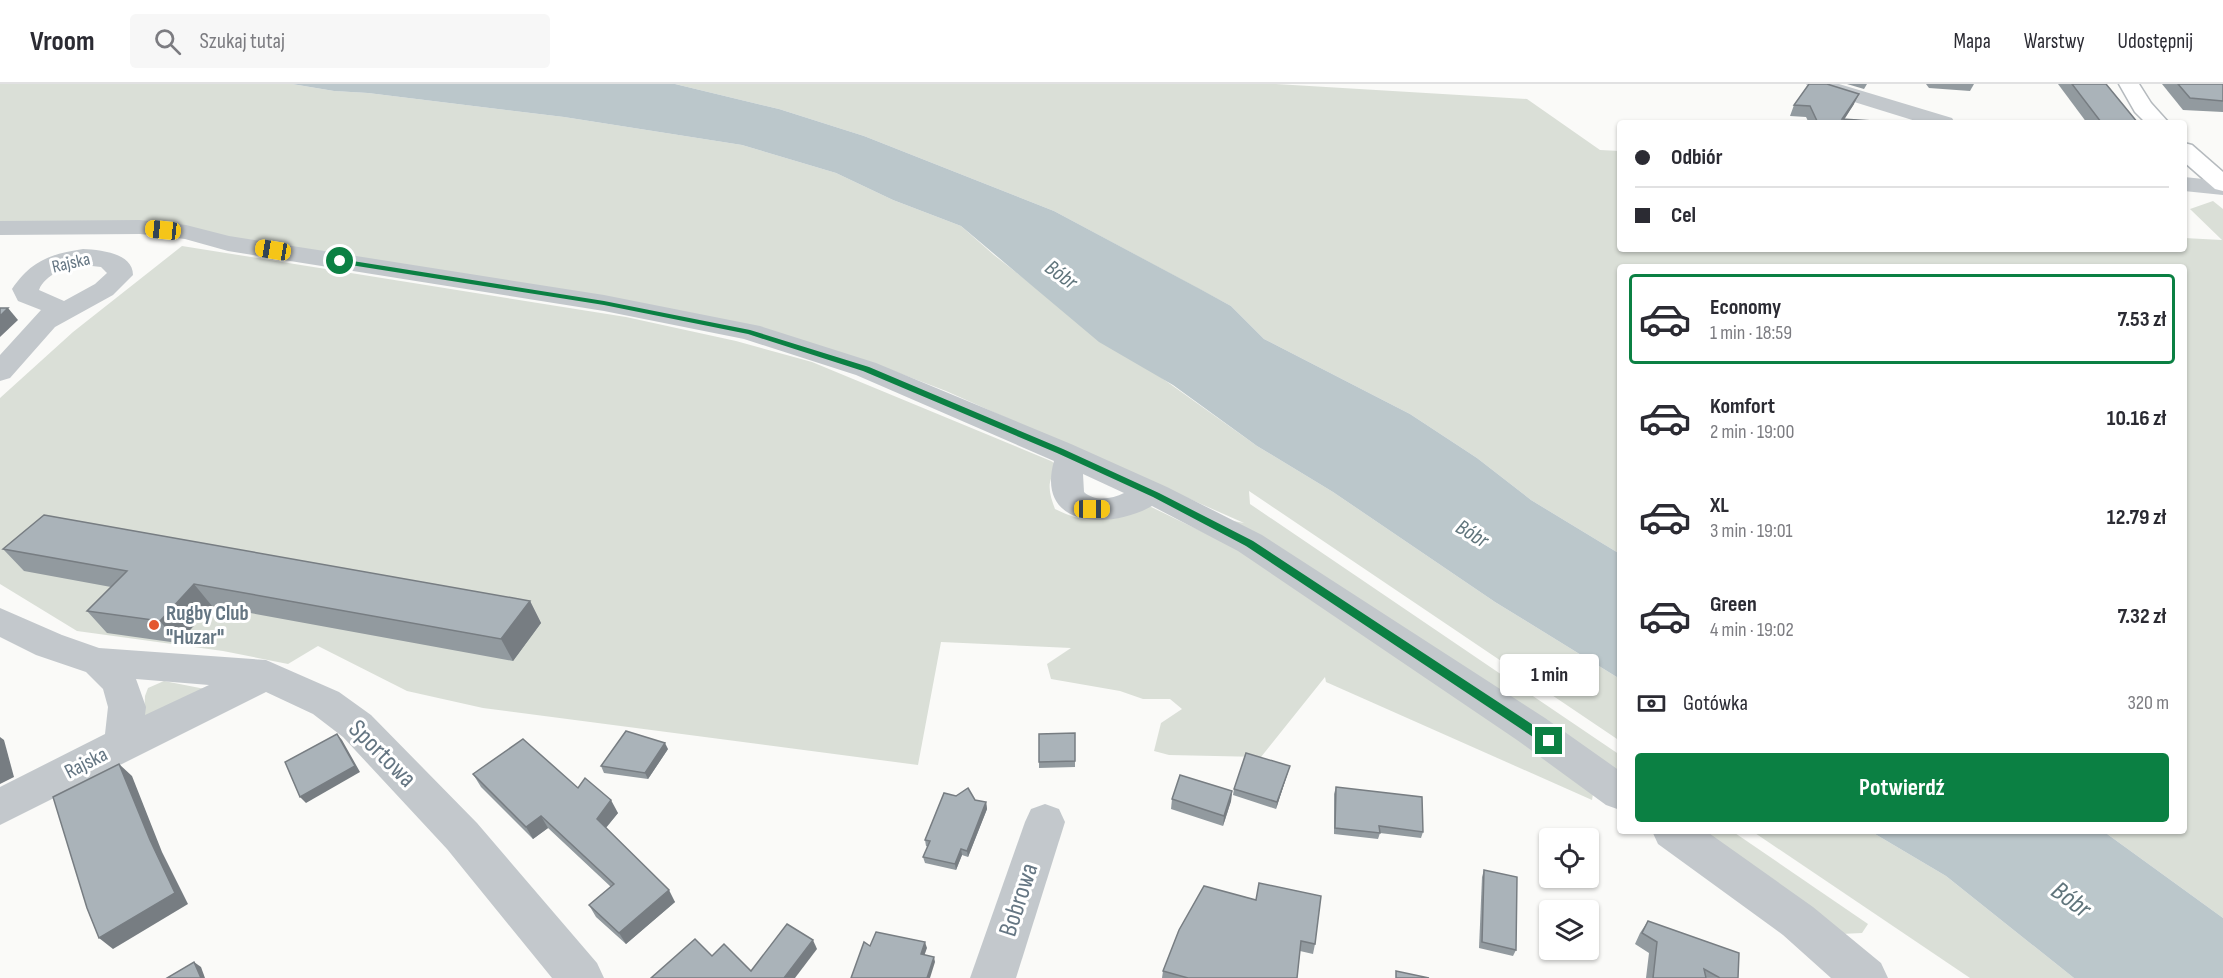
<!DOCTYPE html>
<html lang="pl">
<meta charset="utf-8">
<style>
:root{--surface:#fff;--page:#f7f7f7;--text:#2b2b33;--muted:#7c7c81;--line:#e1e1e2;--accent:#0b8043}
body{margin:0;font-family:"Sofia Sans Condensed",sans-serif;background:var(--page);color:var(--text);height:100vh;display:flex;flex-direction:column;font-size:22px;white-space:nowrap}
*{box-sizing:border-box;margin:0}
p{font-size:20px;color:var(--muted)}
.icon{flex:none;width:33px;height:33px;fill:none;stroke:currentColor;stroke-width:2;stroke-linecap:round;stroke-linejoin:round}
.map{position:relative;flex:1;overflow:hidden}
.panel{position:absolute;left:1617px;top:180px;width:570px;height:570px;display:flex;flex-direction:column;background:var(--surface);border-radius:6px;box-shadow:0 2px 4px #0004}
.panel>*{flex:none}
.hud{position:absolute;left:1617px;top:36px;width:570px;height:132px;border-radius:6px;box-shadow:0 2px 4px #0004;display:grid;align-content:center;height:132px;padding:0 18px;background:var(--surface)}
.buttons{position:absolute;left:1539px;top:744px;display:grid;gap:12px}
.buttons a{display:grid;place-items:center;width:60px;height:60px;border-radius:6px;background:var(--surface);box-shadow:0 2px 4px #0004;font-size:30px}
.end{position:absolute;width:27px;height:27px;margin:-14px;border:8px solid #0b8043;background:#fff;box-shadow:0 0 0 3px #fff}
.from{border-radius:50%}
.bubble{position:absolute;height:42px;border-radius:6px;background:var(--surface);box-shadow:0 2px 4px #0004;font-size:20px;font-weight:700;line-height:42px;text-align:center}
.car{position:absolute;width:18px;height:36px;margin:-18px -9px;border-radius:8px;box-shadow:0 0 4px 2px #0007;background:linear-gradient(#f5c518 24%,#345 0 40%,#f5c518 0 76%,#345 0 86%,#f5c518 0)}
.hud b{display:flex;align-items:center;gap:21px;height:57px;font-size:22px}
.hud b+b{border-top:2px solid var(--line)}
.hud i{width:15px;height:15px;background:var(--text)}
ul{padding:10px 0 0;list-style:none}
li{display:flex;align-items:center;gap:18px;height:90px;margin:0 12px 9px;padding:0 6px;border:3px solid transparent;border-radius:6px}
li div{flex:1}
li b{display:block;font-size:22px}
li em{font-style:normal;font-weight:700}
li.selected{border-color:var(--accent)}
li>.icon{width:54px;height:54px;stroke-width:1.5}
.pay{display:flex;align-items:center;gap:15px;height:66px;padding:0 18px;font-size:22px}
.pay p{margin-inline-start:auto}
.cta{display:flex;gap:12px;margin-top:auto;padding:12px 18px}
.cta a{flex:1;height:69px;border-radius:6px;background:var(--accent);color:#fff;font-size:24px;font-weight:700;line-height:69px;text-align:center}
header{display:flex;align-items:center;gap:36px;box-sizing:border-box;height:84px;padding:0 30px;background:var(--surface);border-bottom:2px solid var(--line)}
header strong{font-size:28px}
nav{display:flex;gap:33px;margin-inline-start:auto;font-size:21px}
.search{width:420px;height:54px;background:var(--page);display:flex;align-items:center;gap:15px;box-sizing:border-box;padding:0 21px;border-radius:6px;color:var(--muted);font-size:22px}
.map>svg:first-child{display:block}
</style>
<header>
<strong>Vroom</strong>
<div class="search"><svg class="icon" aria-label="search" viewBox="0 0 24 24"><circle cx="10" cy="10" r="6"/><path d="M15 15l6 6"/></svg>Szukaj tutaj</div>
<nav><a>Mapa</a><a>Warstwy</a><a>Udostępnij</a></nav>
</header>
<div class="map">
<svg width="2223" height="894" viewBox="0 0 2223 894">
<rect width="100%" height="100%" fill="#fafaf8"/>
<g fill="#dadfd7">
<path d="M0,0H292L334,7L368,9L564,33L742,61L836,89L893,116L961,142L994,171L1040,207L1257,362L1333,408L1495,518L1620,595V657L1249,407L1250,420L1620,671V694L1228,436L1244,439L946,307L891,286L750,248L187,148L0,144Z"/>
<path d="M675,0H1276L1527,15L1600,66L1620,67V165H2184V154L2222,156L2190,125L2213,117L2223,125V834L2103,747H2184V183H1620V470L1531,416L1477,374L1410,330L1264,255L1231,222L1054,127L864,52L779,25Z"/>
<path d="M182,162L626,233L736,257L812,278L1051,377L1060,383C1045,395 1049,409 1055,425C1095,445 1104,432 1143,419L1246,469L1594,704L1592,716L1326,598L1325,593L1261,673L1169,671L1154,667L1161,639L1182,625L1170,615H1143L1120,607L1051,595L1047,580L1071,564L941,558L918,681L483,624L407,607L318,562L288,580L223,567L77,547L0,500V314L73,248Z"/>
<path d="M164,597L205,605L144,634L145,612L148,604Z"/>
<path d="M1695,747H1732L1868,840L1862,849L1841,850Z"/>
<path d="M1752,747H1870L1946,792L2074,894H1970Z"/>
</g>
<g fill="#bbc7cb">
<path d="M292,0H675L779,25L864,52L1054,127L1200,205L1231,222L1264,255L1410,330L1477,374L1531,416L1620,470V595L1495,518L1333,408L1257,362L1173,301L1099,258L961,142L893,116L836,89L742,61L564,33L368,9L334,7Z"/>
<path d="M1870,747H2103L2223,834V894H2074L1946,792Z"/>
</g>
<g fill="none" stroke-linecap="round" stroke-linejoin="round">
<g stroke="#b5babe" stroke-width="3">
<g id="major">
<path d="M2119,0H2139L2151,19L2169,39H2146L2135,28Z"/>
<path d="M2184,59L2192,61L2223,88V107L2215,105L2184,78Z"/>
</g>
</g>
<g fill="#c3c8cc" fill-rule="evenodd">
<path d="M1806,0H1839L1952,34L1955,39H1922L1809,4Z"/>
<path d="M2184,93L2223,97V111L2184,107Z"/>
<path d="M140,136L186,141L229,152L604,211L760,242L876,279L1071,360L1167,403L1262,451L1545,634L1620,687V726L1606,721L1517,656L1238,467L1152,422C1110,446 1035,444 1054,377L856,291L744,255L604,227L228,167L185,155L140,150L0,151V137ZM1083,390L1124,409C1112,415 1095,418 1084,408Z"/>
<path d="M83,165C101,166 133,169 133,191L113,211L55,243L10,294L0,297V271L41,226L18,217L12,205C31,177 50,170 83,165ZM83,181L101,183L107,189L95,200L64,217L39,206C45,190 67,183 83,181Z"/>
<path d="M0,524L62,551L99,564L266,576L339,608L371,631L477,739L597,879L604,894H552L447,765L343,653L313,630L266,608L0,741V703L105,650L108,623L103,605L86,588L36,571L0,553ZM136,595L209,601L145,631L146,623Z"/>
<path d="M1045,720L1059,725L1065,738L1016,894H970L1025,738L1031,725Z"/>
<path d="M1652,747H1706L1813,823L1881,879L1888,894H1831L1783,851L1658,760Z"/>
</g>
<use href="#major" fill="#fff" fill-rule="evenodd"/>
</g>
<g fill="#929a9f">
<path d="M1847,0H1867L1864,5Z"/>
<path d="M1926,0H1974L1970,7L1929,4Z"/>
<path d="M2058,0H2106L2138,39H2087Z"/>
<path d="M2162,0H2223V28L2183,26Z"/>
<path d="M1854,20L1844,35L1905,39H1809L1806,33L1790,32L1794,21Z"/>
<path d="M3,465L530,517L541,539L513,577L212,522L178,559L107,549L87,527L111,503L24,487Z"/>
<path d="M1075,649V683L1039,684V678Z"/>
<path d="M668,665L648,695L604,689L601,682Z"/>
<path d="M1288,688L1276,725L1233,711L1234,705Z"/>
<path d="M473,690L578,704L618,729L606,744L675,818L626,860L596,833L589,821L611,803L548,744L533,755L481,703Z"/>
<path d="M1336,703L1423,748L1421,754L1380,749L1378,755L1334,750V710Z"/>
<path d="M1232,707L1231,717L1223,742L1171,725L1172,715Z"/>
<path d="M986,718L987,725L968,773L962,771L956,786L925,779L923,773L928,763L926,762L925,756Z"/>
<path d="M1484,786L1516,866L1513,872L1479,864L1482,793Z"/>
<path d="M1256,816L1315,860L1313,870L1300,867L1297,894H1162L1163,887Z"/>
<path d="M1648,837L1738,894H1646L1649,869L1635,860L1640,849Z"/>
</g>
<g fill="#777d82">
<path d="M1859,10L1854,20L1842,39V35Z"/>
<path d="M8,224L18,236L0,253V232Z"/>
<path d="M194,500L212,522L178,559L160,537Z"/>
<path d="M530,517L541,539L513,577L501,555Z"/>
<path d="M337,650L342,656L360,688L306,719L300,713Z"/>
<path d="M0,653L4,656L14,693L0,700Z"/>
<path d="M665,659L668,665L648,695L645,689Z"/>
<path d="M119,680L132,692L162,768L188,820L113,865L99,854L150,756Z"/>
<path d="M1290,682L1288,688L1276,725L1277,718Z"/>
<path d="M1232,707L1231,717L1223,742L1224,732Z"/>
<path d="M611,716L618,729L603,747L597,735Z"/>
<path d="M986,718L987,725L968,773L967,767Z"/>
<path d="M541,732L548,744L533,755L526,743Z"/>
<path d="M961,765L962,771L956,786L955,780Z"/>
<path d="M669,806L675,818L626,860L619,849Z"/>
<path d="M813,856L817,865L795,894H784Z"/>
<path d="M925,858L927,864L923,875L921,870Z"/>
<path d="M934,873L935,878L930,894H927Z"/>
<path d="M194,878L201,883L205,894H201Z"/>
</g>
<g fill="#aab3b9" stroke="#777d82" stroke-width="1.5">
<path d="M1809,0H1827L1859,10L1842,35L1905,39H1818L1810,22L1794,21Z"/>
<path d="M2072,0H2106L2138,39L2101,38Z"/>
<path d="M2178,0H2223V17L2190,14Z"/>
<path d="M0,224H8L0,232Z"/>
<path d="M44,431L530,517L501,555L194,500L160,537L87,527L127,487L3,465Z"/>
<path d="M626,647L665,659L645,689L601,682Z"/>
<path d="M1075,649V677L1039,678V650Z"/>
<path d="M337,650L355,682L300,713L285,678Z"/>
<path d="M523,655L578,704L585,694L611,716L597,735L669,806L619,849L589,821L614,800L541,732L526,743L473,690Z"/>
<path d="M1246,669L1290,682L1277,718L1234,705Z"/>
<path d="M119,680L150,756L175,809L99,854L87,824L53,713Z"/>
<path d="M1180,691L1232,707L1224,732L1172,715Z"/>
<path d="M1336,703L1422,713L1423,748L1379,742L1380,749L1335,744Z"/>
<path d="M968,704L975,716L986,718L967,767L961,765L955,780L923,773L930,757L925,756L944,709L956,712Z"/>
<path d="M1484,786L1517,793L1516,866L1482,858Z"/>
<path d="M1259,799L1321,812L1315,860L1301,857L1297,894H1188L1163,887L1179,846L1204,802L1256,816Z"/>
<path d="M1648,837L1739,869L1738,894H1720L1704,885L1706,894H1653L1657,858L1642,849Z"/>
<path d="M787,840L813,856L784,894H651L695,855L712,872L724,860L751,887Z"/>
<path d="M876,848L925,858L921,870L934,873L927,894H851L864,858L870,862Z"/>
<path d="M194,878L201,894H167Z"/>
<path d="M1396,887L1429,894H1396Z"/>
</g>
<path fill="#0b8043" d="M340,175L604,217L750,246L869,283L1063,365L1159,409L1253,457L1553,654L1554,657L1549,662L1545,661L1246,462L1153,413L1057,369L863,287L748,250L604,221L338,179L337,177Z"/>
<circle fill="#e4572e" stroke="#fff" stroke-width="2" cx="154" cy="541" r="6"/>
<g text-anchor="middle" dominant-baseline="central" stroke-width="6" stroke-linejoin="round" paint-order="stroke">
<g font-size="18" fill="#657683" stroke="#fff">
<text transform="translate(71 179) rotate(-13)">Rajska</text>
</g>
<g font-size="21" font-weight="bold" fill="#657683" stroke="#fff" text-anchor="start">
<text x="166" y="529">Rugby Club<tspan x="166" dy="24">"Huzar"</tspan></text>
</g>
<g font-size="21" fill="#657683" stroke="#fff">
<text transform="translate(86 679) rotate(-27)">Rajska</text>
</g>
<g font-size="22" font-style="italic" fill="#60757c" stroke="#fff">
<text transform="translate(1061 191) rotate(36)">Bóbr</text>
<text transform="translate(1472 450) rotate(31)">Bóbr</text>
</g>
<g font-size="26" fill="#657683" stroke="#fff">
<text transform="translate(382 670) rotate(45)">Sportowa</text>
<text transform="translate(1019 816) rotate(-72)">Bobrowa</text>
</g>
<g font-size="27" font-style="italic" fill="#60757c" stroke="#fff">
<text transform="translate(2071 816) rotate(36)">Bóbr</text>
</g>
</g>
</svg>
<div class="buttons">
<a><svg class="icon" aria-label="locate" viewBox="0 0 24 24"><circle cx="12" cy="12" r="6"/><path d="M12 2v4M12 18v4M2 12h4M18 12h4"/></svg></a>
<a><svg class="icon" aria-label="layers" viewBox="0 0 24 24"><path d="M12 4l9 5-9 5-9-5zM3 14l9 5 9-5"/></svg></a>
</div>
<i class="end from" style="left:340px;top:177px"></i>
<i class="end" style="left:1549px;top:657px"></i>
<div class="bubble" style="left:1500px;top:570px;width:99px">1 min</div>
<i class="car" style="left:163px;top:146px;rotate:276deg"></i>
<i class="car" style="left:273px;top:166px;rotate:279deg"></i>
<i class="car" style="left:1092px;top:425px;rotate:90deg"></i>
<div class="hud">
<b><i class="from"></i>Odbiór</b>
<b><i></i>Cel</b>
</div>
<section class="panel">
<ul>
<li class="selected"><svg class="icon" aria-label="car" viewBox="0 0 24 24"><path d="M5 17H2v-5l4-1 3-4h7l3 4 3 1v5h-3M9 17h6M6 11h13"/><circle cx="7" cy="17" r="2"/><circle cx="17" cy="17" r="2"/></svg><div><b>Economy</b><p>1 min · 18:59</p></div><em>7.53 zł</em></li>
<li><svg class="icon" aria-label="car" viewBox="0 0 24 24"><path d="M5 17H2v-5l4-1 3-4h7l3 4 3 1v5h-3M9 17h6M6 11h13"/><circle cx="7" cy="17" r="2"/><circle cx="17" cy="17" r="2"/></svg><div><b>Komfort</b><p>2 min · 19:00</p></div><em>10.16 zł</em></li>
<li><svg class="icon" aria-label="car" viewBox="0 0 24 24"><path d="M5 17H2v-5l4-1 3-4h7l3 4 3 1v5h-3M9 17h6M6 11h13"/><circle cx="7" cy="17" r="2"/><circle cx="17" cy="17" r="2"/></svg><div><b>XL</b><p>3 min · 19:01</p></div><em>12.79 zł</em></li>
<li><svg class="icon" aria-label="car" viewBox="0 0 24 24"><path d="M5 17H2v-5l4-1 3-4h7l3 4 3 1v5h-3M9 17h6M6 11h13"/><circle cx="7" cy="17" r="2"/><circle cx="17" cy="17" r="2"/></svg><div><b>Green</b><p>4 min · 19:02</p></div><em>7.32 zł</em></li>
</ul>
<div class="pay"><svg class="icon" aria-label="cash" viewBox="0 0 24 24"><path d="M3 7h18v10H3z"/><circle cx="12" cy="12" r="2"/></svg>Gotówka<p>320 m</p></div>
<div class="cta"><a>Potwierdź</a></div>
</section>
</div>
